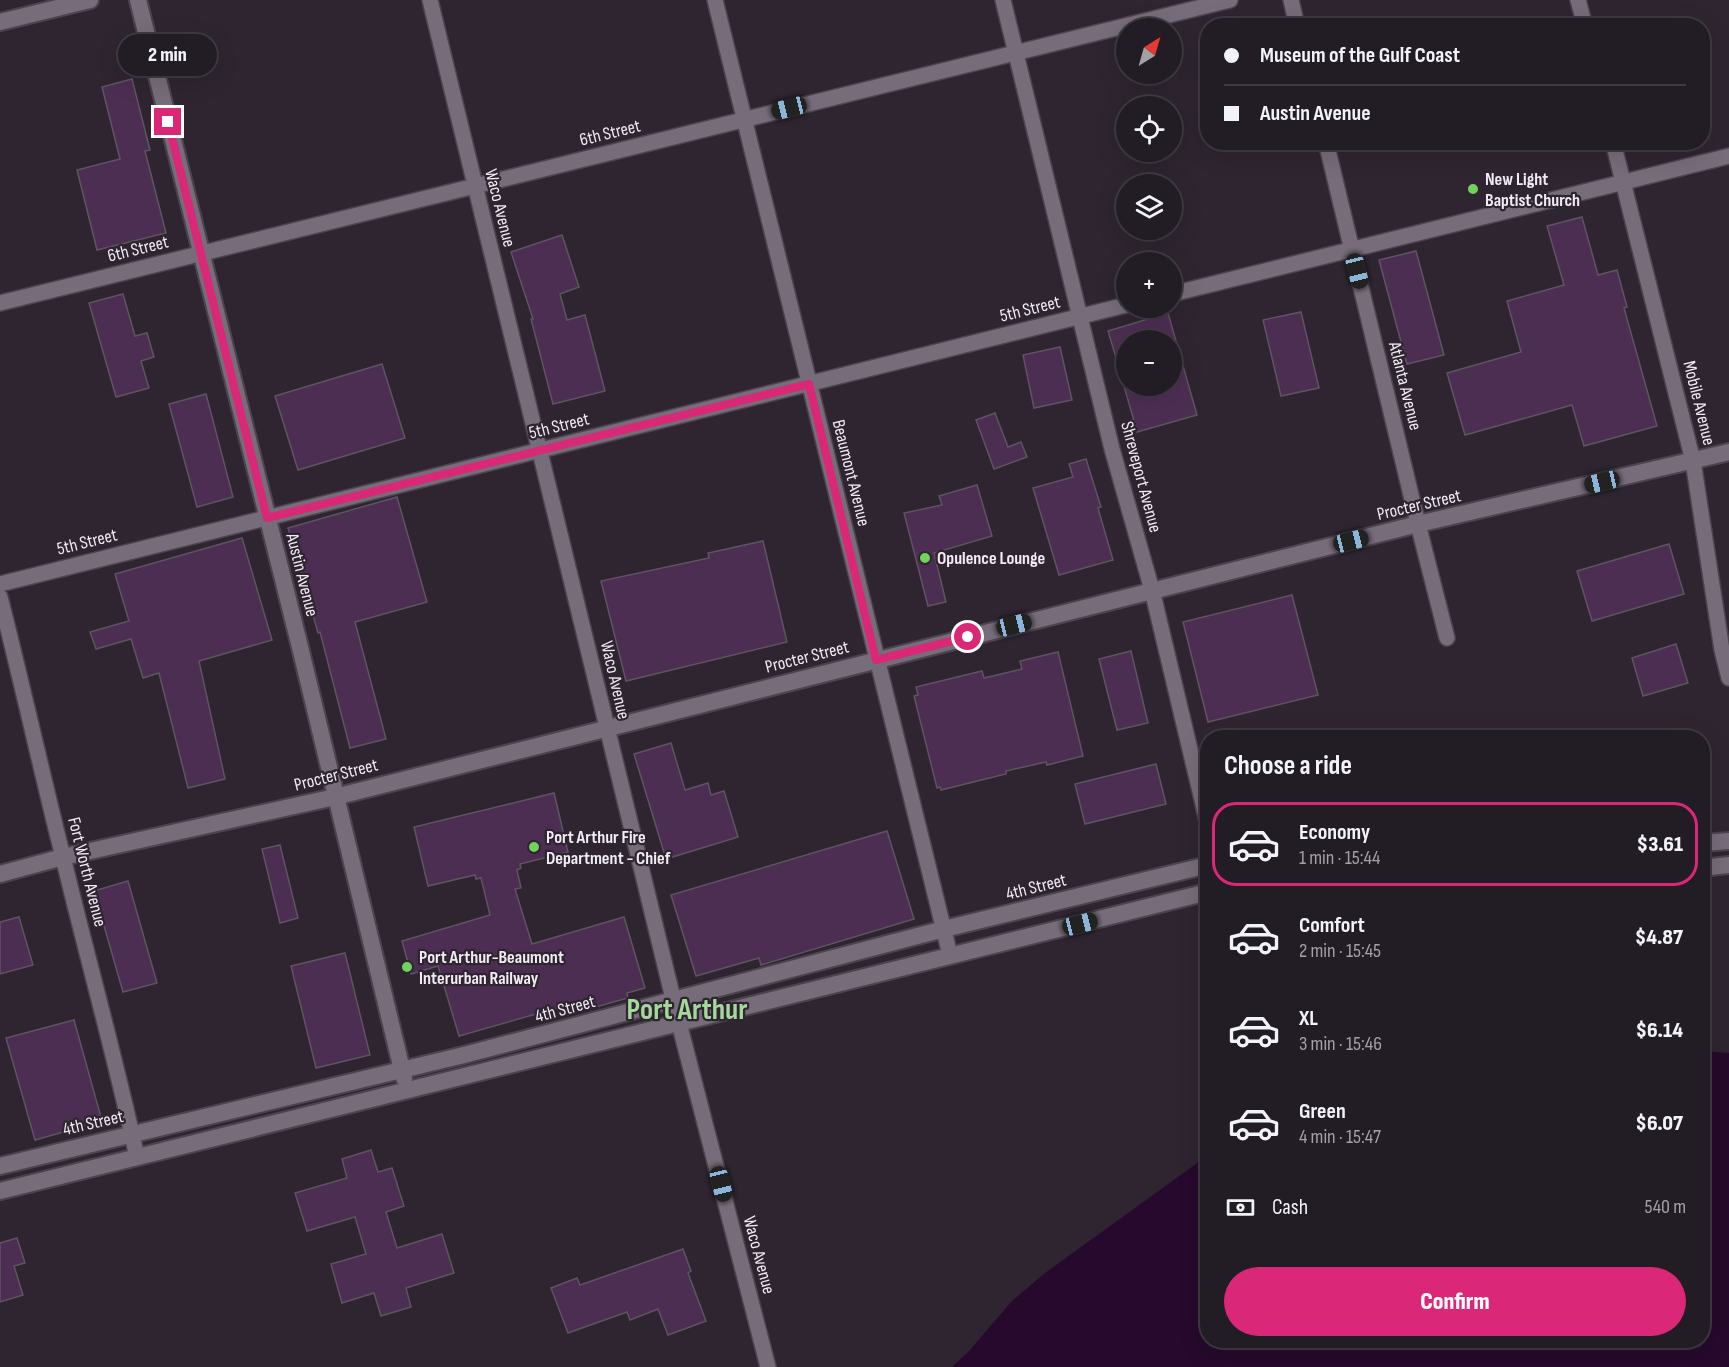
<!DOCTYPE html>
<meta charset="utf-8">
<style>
:root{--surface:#221c24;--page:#2e2931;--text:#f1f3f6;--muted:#a2a1a6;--line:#3f3a41;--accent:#db2777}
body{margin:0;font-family:"Sofia Sans Condensed",sans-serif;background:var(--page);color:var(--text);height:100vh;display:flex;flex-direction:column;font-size:22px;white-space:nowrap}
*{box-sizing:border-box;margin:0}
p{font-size:20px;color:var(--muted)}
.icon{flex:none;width:33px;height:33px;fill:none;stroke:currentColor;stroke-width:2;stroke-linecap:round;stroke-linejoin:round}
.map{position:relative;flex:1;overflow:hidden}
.drawer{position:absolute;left:1200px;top:730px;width:510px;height:618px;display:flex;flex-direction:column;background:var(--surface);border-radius:24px;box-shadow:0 6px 24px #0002,0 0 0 2px var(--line)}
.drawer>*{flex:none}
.guide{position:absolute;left:1200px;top:18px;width:510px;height:132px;border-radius:24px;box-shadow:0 6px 24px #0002,0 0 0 2px var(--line);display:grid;align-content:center;height:132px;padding:0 24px;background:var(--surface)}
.needle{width:39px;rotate:37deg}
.tools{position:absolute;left:1116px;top:18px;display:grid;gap:12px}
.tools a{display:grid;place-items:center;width:66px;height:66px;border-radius:50%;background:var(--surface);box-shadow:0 6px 24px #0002,0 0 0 2px var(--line);font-size:30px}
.end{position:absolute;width:27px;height:27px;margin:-14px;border:8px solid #db2777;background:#fff;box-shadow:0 0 0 3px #fff}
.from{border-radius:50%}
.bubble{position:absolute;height:42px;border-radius:21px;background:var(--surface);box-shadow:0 6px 24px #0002,0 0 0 2px var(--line);font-size:20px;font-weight:800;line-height:42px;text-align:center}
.car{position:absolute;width:18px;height:36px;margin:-18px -9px;border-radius:8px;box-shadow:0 0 4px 2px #0007;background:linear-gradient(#222 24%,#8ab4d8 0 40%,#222 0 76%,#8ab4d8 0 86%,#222 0)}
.guide b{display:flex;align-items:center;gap:21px;height:57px;font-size:22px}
.guide b+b{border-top:2px solid var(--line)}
.guide i{width:15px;height:15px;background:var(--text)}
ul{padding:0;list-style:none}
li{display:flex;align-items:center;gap:18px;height:84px;margin:0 12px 9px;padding:0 12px;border:3px solid transparent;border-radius:24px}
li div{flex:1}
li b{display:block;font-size:22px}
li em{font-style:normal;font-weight:800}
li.active{border-color:var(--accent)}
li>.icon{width:54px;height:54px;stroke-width:1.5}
h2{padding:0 24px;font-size:27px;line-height:72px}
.pay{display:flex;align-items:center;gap:15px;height:66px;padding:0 24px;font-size:22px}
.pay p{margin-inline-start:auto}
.action{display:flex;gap:12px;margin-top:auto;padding:12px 24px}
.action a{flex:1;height:69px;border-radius:36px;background:var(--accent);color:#fff;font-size:24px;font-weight:800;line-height:69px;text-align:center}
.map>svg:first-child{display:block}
</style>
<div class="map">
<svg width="1729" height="1367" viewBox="0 0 1729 1367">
<rect width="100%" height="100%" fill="#2e2530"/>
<path fill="#26092c" d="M1703,1051L1729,1053V1367H952L969,1351L1012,1301L1045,1273L1207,1156L1208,1341H1702Z"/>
<g fill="#4d2e53" stroke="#5e5461" stroke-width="1.5">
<path d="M132,79L150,150L145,151L166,233L97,250L77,170L120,159L102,87Z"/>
<path d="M1582,217L1598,275L1617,270L1627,307L1624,308L1657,426L1584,446L1572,405L1465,435L1447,373L1521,352L1507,301L1564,285L1547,226Z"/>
<path d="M562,235L579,287L560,294L567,320L585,315L605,391L553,404L531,319H533L511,252Z"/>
<path d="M1416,251L1444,355L1407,364L1379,260Z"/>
<path d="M123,294L135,336L147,333L154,357L141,361L149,388L116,397L89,303Z"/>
<path d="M1301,312L1319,388L1281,396L1263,320Z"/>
<path d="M1168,313L1197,415L1137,432L1124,386H1172V340H1126V381H1123L1108,331Z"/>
<path d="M1060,347L1072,400L1034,408L1023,355Z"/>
<path d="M382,364L405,438L298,470L275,396Z"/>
<path d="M206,394L233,497L197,507L169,404Z"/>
<path d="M995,413L1008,447L1021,442L1027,457L994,469L976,420Z"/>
<path d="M1086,459L1101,507L1098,508L1113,560L1059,575L1033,488L1073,477L1069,464Z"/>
<path d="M977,485L992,536L934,553L946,602L928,606L904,513L942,505L939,496Z"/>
<path d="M397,497L427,602L355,622L386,739L350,748L320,632L318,633L288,528Z"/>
<path d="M242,538L272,640L199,661L225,779L188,788L159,673L143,678L131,639L96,649L90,632L129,621L115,574Z"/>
<path d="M763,541L787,642L626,681L601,581L709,558L708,553Z"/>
<path d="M1669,544L1684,594L1592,621L1577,571Z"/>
<path d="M1292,595L1318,695L1208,722L1183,622Z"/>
<path d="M1676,644L1688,683L1643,696L1632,658Z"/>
<path d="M1131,651L1148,723L1117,730L1099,659Z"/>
<path d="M1058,652L1083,756L1047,765L1046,762L1006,771V774L941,790L940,787L937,788L914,696L918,695L916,687L982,671L984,678L1022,669L1020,661Z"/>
<path d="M671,743L685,790L708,783L711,795L724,791L738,837L666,859L634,754Z"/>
<path d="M1156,764L1166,804L1085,824L1075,784Z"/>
<path d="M554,793L568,852L520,864L521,868L517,870L521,888L515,889L532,944L624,917L645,988L627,993L628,998L581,1011L578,1002L459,1036L438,966L411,974L402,941L490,915L481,878L476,879L475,875L428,886L414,827Z"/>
<path d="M887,831L914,919L761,965L759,958L696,976L671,895Z"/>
<path d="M280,845L298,918L280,923L262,849Z"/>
<path d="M128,881L157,983L123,992L94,891Z"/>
<path d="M19,917L33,965L0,974V922Z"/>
<path d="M345,953L370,1055L316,1068L291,966Z"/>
<path d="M74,1020L102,1121L35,1140L6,1038Z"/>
<path d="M371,1150L378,1172L392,1168L404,1206L386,1212L397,1248L442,1234L454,1273L406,1288L411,1307L381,1316L374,1293L342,1303L331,1264L366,1254L355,1217L307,1231L295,1193L347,1178L342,1159Z"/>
<path d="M17,1238L25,1263L14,1266L23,1295L0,1302V1243Z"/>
<path d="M683,1249L691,1271L688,1273L706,1321L668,1335L658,1309L630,1320L627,1312L568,1333L551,1288L577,1278L580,1285Z"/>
</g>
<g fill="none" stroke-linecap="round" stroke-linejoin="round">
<g stroke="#4b434d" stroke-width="18">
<g id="minor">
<path d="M430,0L679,1023L768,1367"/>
<path d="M715,0L950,955"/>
<path d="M1003,0L1112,449L1152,590L1208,825"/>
<path d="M1291,0L1297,26"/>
<path d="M1578,0L1585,26"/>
<path d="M1326,142L1418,524L1447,638"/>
<path d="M1613,142L1693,461L1722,650L1729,678"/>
<path d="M1172,294L1729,156"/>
<path d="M0,303L1230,0"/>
<path d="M0,584L1126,305"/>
<path d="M0,597C22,683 41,770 63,857C87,957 115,1056 137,1157"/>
</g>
</g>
<g stroke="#4b434d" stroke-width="20">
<g id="tertiary">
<path d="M138,0L300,647L404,1078"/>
<path d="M0,22L90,0"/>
<path d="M1702,843L1729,841"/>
<path d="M1702,868L1729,865"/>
<path d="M0,1166L460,1056L944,929L1208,865"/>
<path d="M0,1191L1208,892"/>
</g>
</g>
<g stroke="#4b434d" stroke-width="20">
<path id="secondary" d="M0,874L63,857L335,797L1418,524L1729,452"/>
</g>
<use href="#minor" stroke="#776c79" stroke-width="15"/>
<use href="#tertiary" stroke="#776c79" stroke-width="16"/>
<use href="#secondary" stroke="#776c79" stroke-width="16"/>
</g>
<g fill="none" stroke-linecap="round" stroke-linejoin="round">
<path stroke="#db2777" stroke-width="8" d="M168,122L267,518L809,384L876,660L968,637"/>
</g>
<g fill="#72d25e" stroke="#2e2530" stroke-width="2">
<circle cx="1473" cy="189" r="6"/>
<circle cx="925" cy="558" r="6"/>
<circle cx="534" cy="847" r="6"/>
<circle cx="407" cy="967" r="6"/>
</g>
<g text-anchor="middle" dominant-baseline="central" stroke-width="4.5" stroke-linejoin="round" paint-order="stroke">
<g font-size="18" fill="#f1ebf3" stroke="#2e2530">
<text transform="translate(610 133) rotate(-14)">6th Street</text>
<text transform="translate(500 208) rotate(76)">Waco Avenue</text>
<text transform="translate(138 249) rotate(-14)">6th Street</text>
<text transform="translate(1030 309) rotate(-14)">5th Street</text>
<text transform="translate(1405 386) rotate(76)">Atlanta Avenue</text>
<text transform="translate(1699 403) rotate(76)">Mobile Avenue</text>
<text transform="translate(559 426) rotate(-14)">5th Street</text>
<text transform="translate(851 473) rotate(76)">Beaumont Avenue</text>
<text transform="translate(1141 477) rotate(75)">Shreveport Avenue</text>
<text transform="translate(1419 505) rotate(-13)">Procter Street</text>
<text transform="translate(87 542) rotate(-14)">5th Street</text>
<text transform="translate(302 575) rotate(76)">Austin Avenue</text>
<text transform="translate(807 657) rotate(-14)">Procter Street</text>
<text transform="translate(615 680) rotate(77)">Waco Avenue</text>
<text transform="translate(336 775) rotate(-14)">Procter Street</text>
<text transform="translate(87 872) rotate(76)">Fort Worth Avenue</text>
<text transform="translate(1036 887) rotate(-14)">4th Street</text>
<text transform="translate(565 1009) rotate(-15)">4th Street</text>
<text transform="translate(93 1123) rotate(-13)">4th Street</text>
<text transform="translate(759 1255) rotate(75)">Waco Avenue</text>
</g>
<g font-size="18" font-weight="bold" fill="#f1ebf3" stroke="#2e2530" text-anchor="start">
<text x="1485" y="179">New Light<tspan x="1485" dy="21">Baptist Church</tspan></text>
<text x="937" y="558">Opulence Lounge</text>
<text x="546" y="837">Port Arthur Fire<tspan x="546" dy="21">Department - Chief</tspan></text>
<text x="419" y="957">Port Arthur-Beaumont<tspan x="419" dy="21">Interurban Railway</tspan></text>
</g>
<g font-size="30" font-weight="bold" fill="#a5d99b" stroke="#2e2530">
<text x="687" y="1010">Port Arthur</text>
</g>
</g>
</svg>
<div class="tools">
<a><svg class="needle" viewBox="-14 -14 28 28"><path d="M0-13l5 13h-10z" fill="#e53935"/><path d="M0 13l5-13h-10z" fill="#a2a1a6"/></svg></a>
<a><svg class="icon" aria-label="locate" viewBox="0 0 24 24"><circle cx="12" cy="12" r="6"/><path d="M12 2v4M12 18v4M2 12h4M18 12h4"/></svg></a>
<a><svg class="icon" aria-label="layers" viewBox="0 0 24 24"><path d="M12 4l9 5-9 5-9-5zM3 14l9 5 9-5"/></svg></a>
<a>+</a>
<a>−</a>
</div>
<i class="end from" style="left:968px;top:637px"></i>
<i class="end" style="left:168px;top:122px"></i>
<div class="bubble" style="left:118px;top:34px;width:99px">2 min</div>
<i class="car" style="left:789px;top:108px;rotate:256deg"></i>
<i class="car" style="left:1357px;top:271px;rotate:166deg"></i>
<i class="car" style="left:1602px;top:482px;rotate:257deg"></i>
<i class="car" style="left:1351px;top:541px;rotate:76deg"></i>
<i class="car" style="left:1014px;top:625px;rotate:76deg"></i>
<i class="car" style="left:1080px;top:924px;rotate:76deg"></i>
<i class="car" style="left:721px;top:1184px;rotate:166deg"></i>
<div class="guide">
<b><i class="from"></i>Museum of the Gulf Coast</b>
<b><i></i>Austin Avenue</b>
</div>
<section class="drawer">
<h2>Choose a ride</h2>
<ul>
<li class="active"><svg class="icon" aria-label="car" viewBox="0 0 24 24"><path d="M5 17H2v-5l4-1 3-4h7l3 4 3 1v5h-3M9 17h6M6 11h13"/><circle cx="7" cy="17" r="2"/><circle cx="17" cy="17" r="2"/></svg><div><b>Economy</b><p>1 min · 15:44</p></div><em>$3.61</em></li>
<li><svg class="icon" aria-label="car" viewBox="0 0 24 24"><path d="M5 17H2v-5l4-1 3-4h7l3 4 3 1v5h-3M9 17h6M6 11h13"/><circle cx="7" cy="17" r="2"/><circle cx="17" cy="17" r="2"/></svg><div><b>Comfort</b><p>2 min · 15:45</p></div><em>$4.87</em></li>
<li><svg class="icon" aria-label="car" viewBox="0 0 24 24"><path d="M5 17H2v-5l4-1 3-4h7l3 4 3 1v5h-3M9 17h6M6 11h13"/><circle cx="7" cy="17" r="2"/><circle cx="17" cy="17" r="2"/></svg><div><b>XL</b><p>3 min · 15:46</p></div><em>$6.14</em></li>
<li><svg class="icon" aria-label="car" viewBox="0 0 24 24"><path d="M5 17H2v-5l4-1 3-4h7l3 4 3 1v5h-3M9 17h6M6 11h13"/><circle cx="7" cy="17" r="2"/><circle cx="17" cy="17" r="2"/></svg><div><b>Green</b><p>4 min · 15:47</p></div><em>$6.07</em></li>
</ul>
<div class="pay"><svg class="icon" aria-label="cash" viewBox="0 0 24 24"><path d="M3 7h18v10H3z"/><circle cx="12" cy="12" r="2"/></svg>Cash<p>540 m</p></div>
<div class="action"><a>Confirm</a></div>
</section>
</div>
